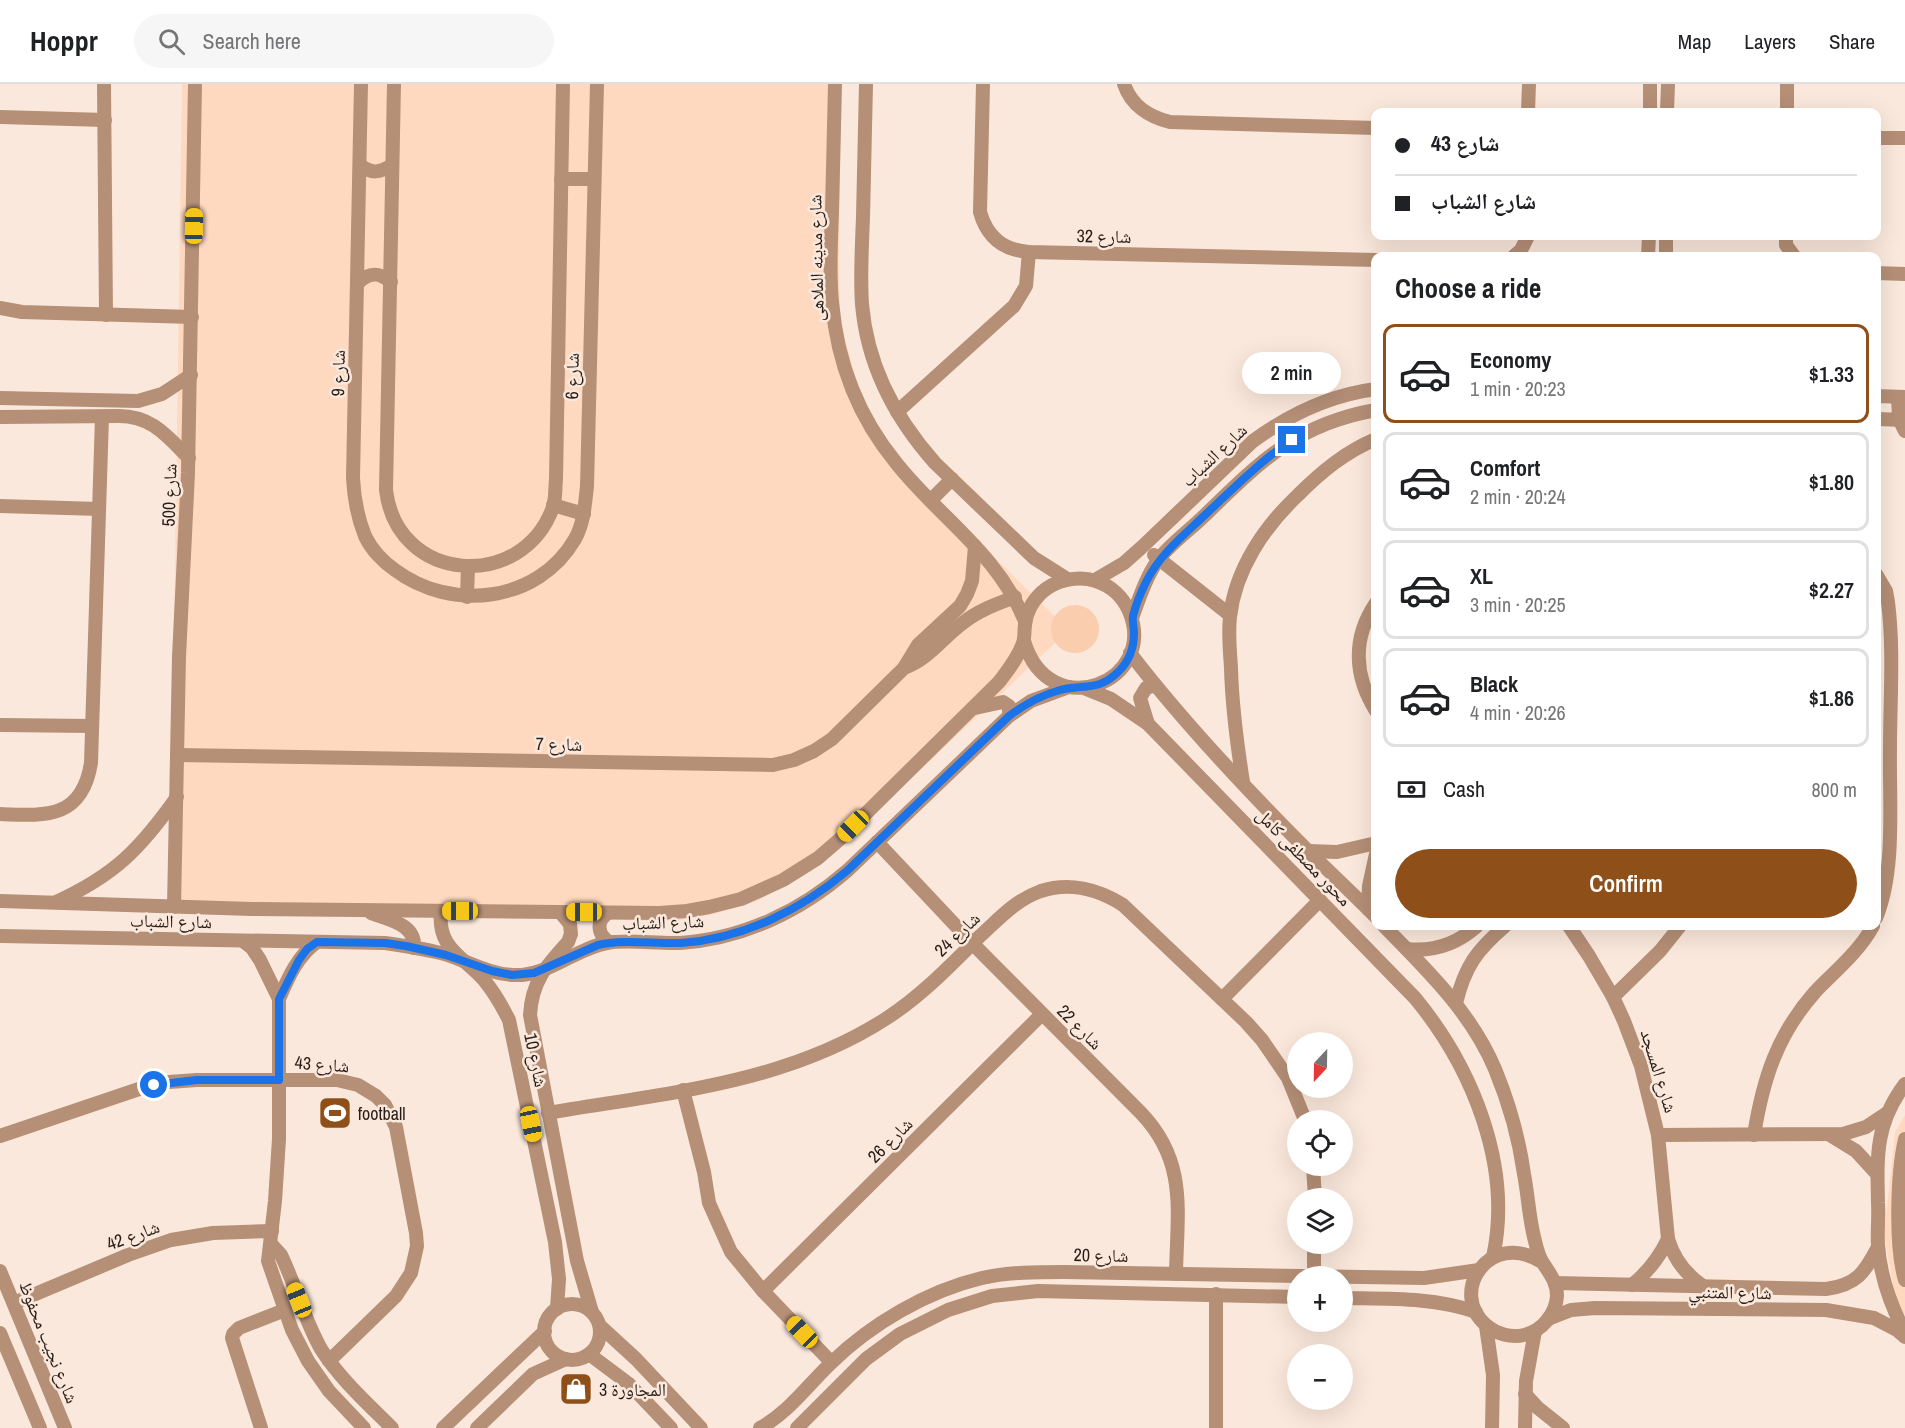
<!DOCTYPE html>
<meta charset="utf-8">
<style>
:root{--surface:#fff;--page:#f6f6f6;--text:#202124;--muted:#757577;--line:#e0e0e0;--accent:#8f4f18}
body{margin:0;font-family:"Archivo Narrow","Noto Naskh Arabic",sans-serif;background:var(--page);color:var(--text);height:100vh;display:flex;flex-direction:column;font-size:22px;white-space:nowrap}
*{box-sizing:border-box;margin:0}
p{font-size:20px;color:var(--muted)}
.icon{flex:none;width:33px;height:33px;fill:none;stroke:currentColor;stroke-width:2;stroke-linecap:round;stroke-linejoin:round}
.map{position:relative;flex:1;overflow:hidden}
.sheet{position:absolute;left:1371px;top:168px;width:510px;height:678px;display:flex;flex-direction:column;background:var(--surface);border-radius:12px;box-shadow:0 6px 24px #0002}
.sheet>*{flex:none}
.guide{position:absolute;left:1371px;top:24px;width:510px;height:132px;border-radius:12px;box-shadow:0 6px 24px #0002;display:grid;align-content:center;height:132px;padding:0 24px;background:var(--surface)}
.needle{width:39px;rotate:202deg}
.buttons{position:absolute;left:1287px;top:948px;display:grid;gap:12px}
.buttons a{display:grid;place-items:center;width:66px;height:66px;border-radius:50%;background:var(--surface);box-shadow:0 6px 24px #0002;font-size:30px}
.end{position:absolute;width:27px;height:27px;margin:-14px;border:8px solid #1a73e8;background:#fff;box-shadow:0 0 0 3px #fff}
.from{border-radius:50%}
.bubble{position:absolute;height:42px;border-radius:21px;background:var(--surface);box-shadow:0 6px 24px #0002;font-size:20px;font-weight:600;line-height:42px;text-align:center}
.car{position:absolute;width:18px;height:36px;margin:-18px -9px;border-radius:8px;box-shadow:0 0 4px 2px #0007;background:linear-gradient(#f5c518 24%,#345 0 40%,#f5c518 0 76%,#345 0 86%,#f5c518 0)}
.guide b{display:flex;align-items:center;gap:21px;height:57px;font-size:22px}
.guide b+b{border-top:2px solid var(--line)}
.guide i{width:15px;height:15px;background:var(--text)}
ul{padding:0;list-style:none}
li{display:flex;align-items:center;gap:18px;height:99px;margin:0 12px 9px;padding:0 12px;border:3px solid var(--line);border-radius:12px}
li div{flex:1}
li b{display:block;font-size:22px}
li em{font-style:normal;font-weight:600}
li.current{border-color:var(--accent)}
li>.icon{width:54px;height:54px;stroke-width:1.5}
h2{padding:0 24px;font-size:27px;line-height:72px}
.pay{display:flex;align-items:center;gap:15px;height:66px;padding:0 24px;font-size:22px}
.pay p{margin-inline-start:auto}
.button{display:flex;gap:12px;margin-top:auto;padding:12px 24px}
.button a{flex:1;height:69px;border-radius:36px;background:var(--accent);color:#fff;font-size:24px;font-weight:600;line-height:69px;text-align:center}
header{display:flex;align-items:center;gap:36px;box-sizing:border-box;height:84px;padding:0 30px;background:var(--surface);border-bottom:2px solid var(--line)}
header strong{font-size:28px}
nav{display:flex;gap:33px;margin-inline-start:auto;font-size:21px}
.search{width:420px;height:54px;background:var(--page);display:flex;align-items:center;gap:15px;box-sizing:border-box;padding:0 21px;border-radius:33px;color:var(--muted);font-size:22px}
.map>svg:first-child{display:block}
</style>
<header>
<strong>Hoppr</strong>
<div class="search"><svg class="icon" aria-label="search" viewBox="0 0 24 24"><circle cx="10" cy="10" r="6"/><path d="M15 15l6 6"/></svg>Search here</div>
<nav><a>Map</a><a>Layers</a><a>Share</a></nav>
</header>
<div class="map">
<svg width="1905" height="1344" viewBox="0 0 1905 1344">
<rect width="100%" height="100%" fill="#fbe8dc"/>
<g fill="#fed9c0">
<path d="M182,0H841L839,175L840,225L844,252L855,292L877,345L920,401L1069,546L819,781L759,816L714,830L674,837L170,827Z"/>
<path d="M1905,1031V1231L1898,1227L1884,1151L1895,1048Z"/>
</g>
<circle fill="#f9cdae" cx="1075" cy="545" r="24"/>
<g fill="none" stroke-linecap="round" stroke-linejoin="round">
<g stroke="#b58f76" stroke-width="14">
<path d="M104,0L106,231"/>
<path d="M361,0L353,394C354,415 357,432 365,452C371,465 383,478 395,486C451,528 538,519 575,455C584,439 585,420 587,402L597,0"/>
<path d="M394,0L386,406C397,500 523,508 553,423C556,414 555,404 556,395L563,0"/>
<path d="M835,0C834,42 833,85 832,127C831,158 829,188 832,218C837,278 859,334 897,380C941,435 997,469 1025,537"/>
<path d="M866,0C865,44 864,88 863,133C862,161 860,191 862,220C867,280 895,334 935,379L1034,474L1067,495"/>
<path d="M983,0L980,128C987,153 1003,166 1029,168L1376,176"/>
<path d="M1124,0C1131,21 1149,33 1170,38L1376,44"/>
<path d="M1528,28L1529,0"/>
<path d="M1650,28V0"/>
<path d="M1667,28L1668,0"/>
<path d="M1787,28V0"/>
<path d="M0,33L105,36"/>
<path d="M1876,54H1905"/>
<path d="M360,81C371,90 380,89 392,81"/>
<path d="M561,95H594"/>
<path d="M1786,152V161L1794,172"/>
<path d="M1514,172L1521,166L1528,152"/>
<path d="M1648,172L1649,152"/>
<path d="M1666,172V152"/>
<path d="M1876,189L1905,190"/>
<path d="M358,199C369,188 379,188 391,198"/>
<path d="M0,224L22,228L192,233"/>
<path d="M1876,312L1905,313"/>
<path d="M1898,313L1899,335L1905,347"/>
<path d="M0,314L138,317L162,310L191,291"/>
<path d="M897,328L1014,222L1026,202L1029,168"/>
<path d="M0,333L119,332C152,332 167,352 189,374"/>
<path d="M1876,335L1905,336"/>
<path d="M931,416L952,395"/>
<path d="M553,421L584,430"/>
<path d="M0,422L99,425"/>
<path d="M1154,471L1230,531"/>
<path d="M1876,490L1886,507L1888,518C1894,566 1890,616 1890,665C1889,717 1896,786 1876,834"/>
<path d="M1095,496L1124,479L1142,463L1253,357C1290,330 1329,311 1376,305"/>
<path d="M467,513L468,482"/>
<path d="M1376,519C1352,554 1354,592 1376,627"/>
<path d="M1132,534C1139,515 1146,493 1158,476C1169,461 1191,445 1204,432C1260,378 1296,340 1376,326"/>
<path d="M1130,569C1183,638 1248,707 1310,769C1332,790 1354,811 1376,833"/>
<path d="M904,584C929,575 943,553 964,538C979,526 997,520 1015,513"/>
<path d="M1084,604L1111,615L1148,640L1415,914C1472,983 1513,1082 1493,1173"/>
<path d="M975,624L1003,618L1009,622V632"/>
<path d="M1148,640L1140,614L1146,604L1155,601"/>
<path d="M0,641L92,642"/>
<path d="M177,671L773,681L794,676L814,667L832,655L904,584L918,561L960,522L967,510L972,497L975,462"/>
<path d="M1243,698C1237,660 1232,622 1231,584C1230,567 1228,550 1230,533C1235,486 1264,443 1298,411C1321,388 1345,368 1376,355"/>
<path d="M0,730C46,732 82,735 91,679L102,333"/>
<path d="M877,758L973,860L1141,1029C1188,1078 1177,1128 1176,1190"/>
<path d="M1309,767L1337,768L1376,759"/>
<path d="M0,817L252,825L560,828L659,829L687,827L709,823L741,815L761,806L783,796L818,774L840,755L999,598C1008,586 1018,574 1023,559C1025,554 1024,547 1025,541C1026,529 1032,518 1041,509C1055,496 1078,491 1096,497C1111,502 1123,513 1129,527C1159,598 1049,642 1024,557"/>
<path d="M56,818C115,791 140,765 177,713"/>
<path d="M174,823L179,573L188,389L195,0"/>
<path d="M1368,825L1369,802L1376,770"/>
<path d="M441,827C437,865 463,872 484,896C494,908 502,922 509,936L555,1158L559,1195L557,1225"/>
<path d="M560,828L570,840L571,850L568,858C546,882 532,897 530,931L577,1177L592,1228"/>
<path d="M371,829C389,836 416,840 414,864"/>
<path d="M608,829C596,837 597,850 609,858"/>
<path d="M1384,842C1426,885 1471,928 1495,985C1509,1019 1519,1054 1524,1090C1528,1111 1529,1133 1534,1153C1536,1161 1538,1172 1543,1179C1550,1190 1557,1198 1557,1212C1556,1230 1542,1247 1524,1251C1511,1254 1496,1250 1486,1241C1448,1209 1489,1145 1542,1178"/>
<path d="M1569,842L1589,872L1613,913L1624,937L1641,982L1658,1051L1668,1155C1674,1175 1685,1190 1703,1202"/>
<path d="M0,852L385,859C406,862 427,865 448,871C469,878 490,890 513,891C547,893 574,865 607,859C627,855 657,860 680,859C743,855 801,827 848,786L1009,632L1031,617L1069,603"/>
<path d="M243,857L252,864L260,876L279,915V1055L275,1117L268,1177L292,1246L308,1277L329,1307L364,1344"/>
<path d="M1407,865C1435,868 1457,860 1477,842"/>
<path d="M1613,913L1660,867L1680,842"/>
<path d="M279,915C288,894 298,871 317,858"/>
<path d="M1222,915L1320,816"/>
<path d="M1456,919C1465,882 1477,866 1505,842"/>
<path d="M1905,1000C1875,1040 1877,1072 1878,1119C1879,1133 1877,1147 1878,1161C1880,1191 1891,1222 1905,1249"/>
<path d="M683,1006L704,1088L709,1119L731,1168L763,1207L831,1278"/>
<path d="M548,1029C664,1009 786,1000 887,934C922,911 950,882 979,853C998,836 1015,816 1041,807C1069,798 1098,805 1123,821L1246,938L1262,956L1288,994L1305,1036"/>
<path d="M1658,1051L1843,1050L1866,1043L1887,1029"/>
<path d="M1754,1051C1763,995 1777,951 1815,908C1835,887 1859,868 1873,842"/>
<path d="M1830,1051L1856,1067L1877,1090"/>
<path d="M0,1052L139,1005L169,998L197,996H337L358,1001L376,1012L385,1021L396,1043L416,1149L417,1162L411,1189L396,1212L329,1277"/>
<path d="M1905,1055C1897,1090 1895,1162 1905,1196"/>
<path d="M1313,1082L1315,1114"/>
<path d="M271,1160L281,1171C296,1202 304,1235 321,1265C340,1295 367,1319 392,1344"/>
<path d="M0,1187L65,1344"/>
<path d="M1314,1191V1160"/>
<path d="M1555,1199L1826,1205C1857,1201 1865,1188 1878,1163"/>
<path d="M1632,1201C1648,1188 1659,1174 1668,1155"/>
<path d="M763,1207L1042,930"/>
<path d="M1216,1210V1344"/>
<path d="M1342,1214C1387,1215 1433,1213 1476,1228"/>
<path d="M14,1219L128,1171L171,1156L213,1149L272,1147"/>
<circle cx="572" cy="1248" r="28"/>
<path d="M1548,1235L1571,1226L1595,1224L1826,1226L1874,1234L1897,1246L1905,1253"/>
<path d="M600,1242L636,1275L701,1344"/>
<path d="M1486,1242L1493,1291L1492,1344"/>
<path d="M0,1249L40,1344"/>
<path d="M589,1270L629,1300L671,1344"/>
<path d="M1525,1310L1538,1324L1563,1344"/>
<path d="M261,1344L232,1254L233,1250L239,1244L285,1226"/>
<path d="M443,1344L545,1247"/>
<path d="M477,1344L533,1290L566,1275"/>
<path d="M760,1344C789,1328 807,1302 831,1279C871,1240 927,1207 982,1194C1009,1188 1037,1188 1064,1188L1424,1194L1479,1186"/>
<path d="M797,1344L866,1275L900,1250L948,1226L992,1212L1038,1207L1298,1213"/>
<path d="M1525,1344L1526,1297L1535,1247"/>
</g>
</g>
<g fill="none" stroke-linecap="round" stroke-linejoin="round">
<path stroke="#1a73e8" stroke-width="8" d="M154,1001L197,996H279V915L299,876L307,865L317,858L385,859L406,862L446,871L492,887L512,891L534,889L598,861C624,855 654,860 681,859C743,855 801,826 848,786L1009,632C1024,621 1039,612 1057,607C1081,599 1098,609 1119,587C1129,577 1134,563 1134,549C1134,543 1132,537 1133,532C1136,520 1141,508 1146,498C1160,470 1184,451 1206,430C1234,404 1260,377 1292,356"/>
</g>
<defs>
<g id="stadium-square" transform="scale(1.725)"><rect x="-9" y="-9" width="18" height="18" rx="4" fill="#8f4f18" stroke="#fbe8dc"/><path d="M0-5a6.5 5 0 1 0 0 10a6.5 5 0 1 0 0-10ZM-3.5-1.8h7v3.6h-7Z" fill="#fff"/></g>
<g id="shop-square" transform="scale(1.725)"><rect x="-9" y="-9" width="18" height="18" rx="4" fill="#8f4f18" stroke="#fbe8dc"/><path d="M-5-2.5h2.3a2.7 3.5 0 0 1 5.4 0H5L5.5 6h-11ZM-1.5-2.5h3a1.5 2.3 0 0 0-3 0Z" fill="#fff"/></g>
</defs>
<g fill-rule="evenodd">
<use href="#stadium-square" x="335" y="1029"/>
<use href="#shop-square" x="576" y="1305"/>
</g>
<g text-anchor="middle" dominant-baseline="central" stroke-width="5" stroke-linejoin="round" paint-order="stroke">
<g font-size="18" fill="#291e17" stroke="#fbe8dc">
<text transform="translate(1104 152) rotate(1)">شارع 32</text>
<text transform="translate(816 174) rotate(-91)">شارع مدينه الملاهى</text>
<text transform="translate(338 289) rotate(-89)">شارع 9</text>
<text transform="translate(572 292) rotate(-89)">شارع 6</text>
<text transform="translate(1214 371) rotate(-43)">شارع الشباب</text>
<text transform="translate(169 411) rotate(-88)">شارع 500</text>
<text transform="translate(559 660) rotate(1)">شارع 7</text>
<text transform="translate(1304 773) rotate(46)">محور مصطفى كامل</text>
<text transform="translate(171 837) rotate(1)">شارع الشباب</text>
<text transform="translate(663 838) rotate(-2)">شارع الشباب</text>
<text transform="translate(957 850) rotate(-44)">شارع 24</text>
<text transform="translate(1080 943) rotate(45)">شارع 22</text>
<text transform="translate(536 976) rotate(78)">شارع 10</text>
<text transform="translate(322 980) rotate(4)">شارع 43</text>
<text transform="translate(1659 987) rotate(73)">شارع المسجد</text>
<text transform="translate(890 1056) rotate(-45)">شارع 26</text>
<text transform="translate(133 1151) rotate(-20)">شارع 42</text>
<text transform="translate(1101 1171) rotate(1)">شارع 20</text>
<text transform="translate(1730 1208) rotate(1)">شارع المتنبي</text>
<text transform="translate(49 1258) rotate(68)">شارع نجيب محفوظ</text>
</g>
<g font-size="18" fill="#291e17" stroke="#fbe8dc" text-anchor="start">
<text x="358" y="1029">football</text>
<text x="599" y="1305">المجاورة 3</text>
</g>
</g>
</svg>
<div class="buttons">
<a><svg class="needle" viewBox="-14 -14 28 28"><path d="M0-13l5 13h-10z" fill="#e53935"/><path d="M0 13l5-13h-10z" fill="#757577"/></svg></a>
<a><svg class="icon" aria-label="locate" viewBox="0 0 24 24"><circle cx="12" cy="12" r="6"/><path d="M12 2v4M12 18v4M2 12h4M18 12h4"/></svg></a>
<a><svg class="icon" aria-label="layers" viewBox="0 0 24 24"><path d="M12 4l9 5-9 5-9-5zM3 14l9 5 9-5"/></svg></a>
<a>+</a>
<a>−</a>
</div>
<i class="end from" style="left:154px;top:1001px"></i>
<i class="end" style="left:1292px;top:356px"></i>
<div class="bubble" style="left:1242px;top:268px;width:99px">2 min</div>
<i class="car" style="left:194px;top:142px;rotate:1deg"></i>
<i class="car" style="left:853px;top:742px;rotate:225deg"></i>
<i class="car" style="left:460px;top:827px;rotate:270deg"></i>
<i class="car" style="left:584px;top:828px;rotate:270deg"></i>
<i class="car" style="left:531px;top:1040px;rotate:168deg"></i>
<i class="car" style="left:299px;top:1216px;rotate:338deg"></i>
<i class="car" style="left:802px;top:1248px;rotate:316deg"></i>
<div class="guide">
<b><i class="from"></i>شارع 43</b>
<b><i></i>شارع الشباب</b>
</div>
<section class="sheet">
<h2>Choose a ride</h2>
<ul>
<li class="current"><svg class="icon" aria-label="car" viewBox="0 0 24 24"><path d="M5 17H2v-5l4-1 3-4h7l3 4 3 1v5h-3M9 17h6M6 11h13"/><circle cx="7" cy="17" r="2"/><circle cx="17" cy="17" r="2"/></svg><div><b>Economy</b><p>1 min · 20:23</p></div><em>$1.33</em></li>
<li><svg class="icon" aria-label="car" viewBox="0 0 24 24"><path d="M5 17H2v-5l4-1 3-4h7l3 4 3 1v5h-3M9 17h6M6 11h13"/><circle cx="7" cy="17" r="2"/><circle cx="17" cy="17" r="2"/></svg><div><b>Comfort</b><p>2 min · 20:24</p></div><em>$1.80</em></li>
<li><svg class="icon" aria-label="car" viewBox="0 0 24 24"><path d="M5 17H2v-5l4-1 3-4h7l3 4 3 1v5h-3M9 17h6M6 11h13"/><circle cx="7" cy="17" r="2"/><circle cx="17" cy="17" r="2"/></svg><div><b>XL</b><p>3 min · 20:25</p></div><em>$2.27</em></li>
<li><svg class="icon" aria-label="car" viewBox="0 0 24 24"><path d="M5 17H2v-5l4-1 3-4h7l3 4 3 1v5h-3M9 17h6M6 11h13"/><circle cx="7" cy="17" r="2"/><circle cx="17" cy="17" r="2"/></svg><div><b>Black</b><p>4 min · 20:26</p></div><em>$1.86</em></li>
</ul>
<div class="pay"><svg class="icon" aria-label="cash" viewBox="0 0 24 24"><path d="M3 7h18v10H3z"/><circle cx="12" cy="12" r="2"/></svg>Cash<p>800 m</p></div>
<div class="button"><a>Confirm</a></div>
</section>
</div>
